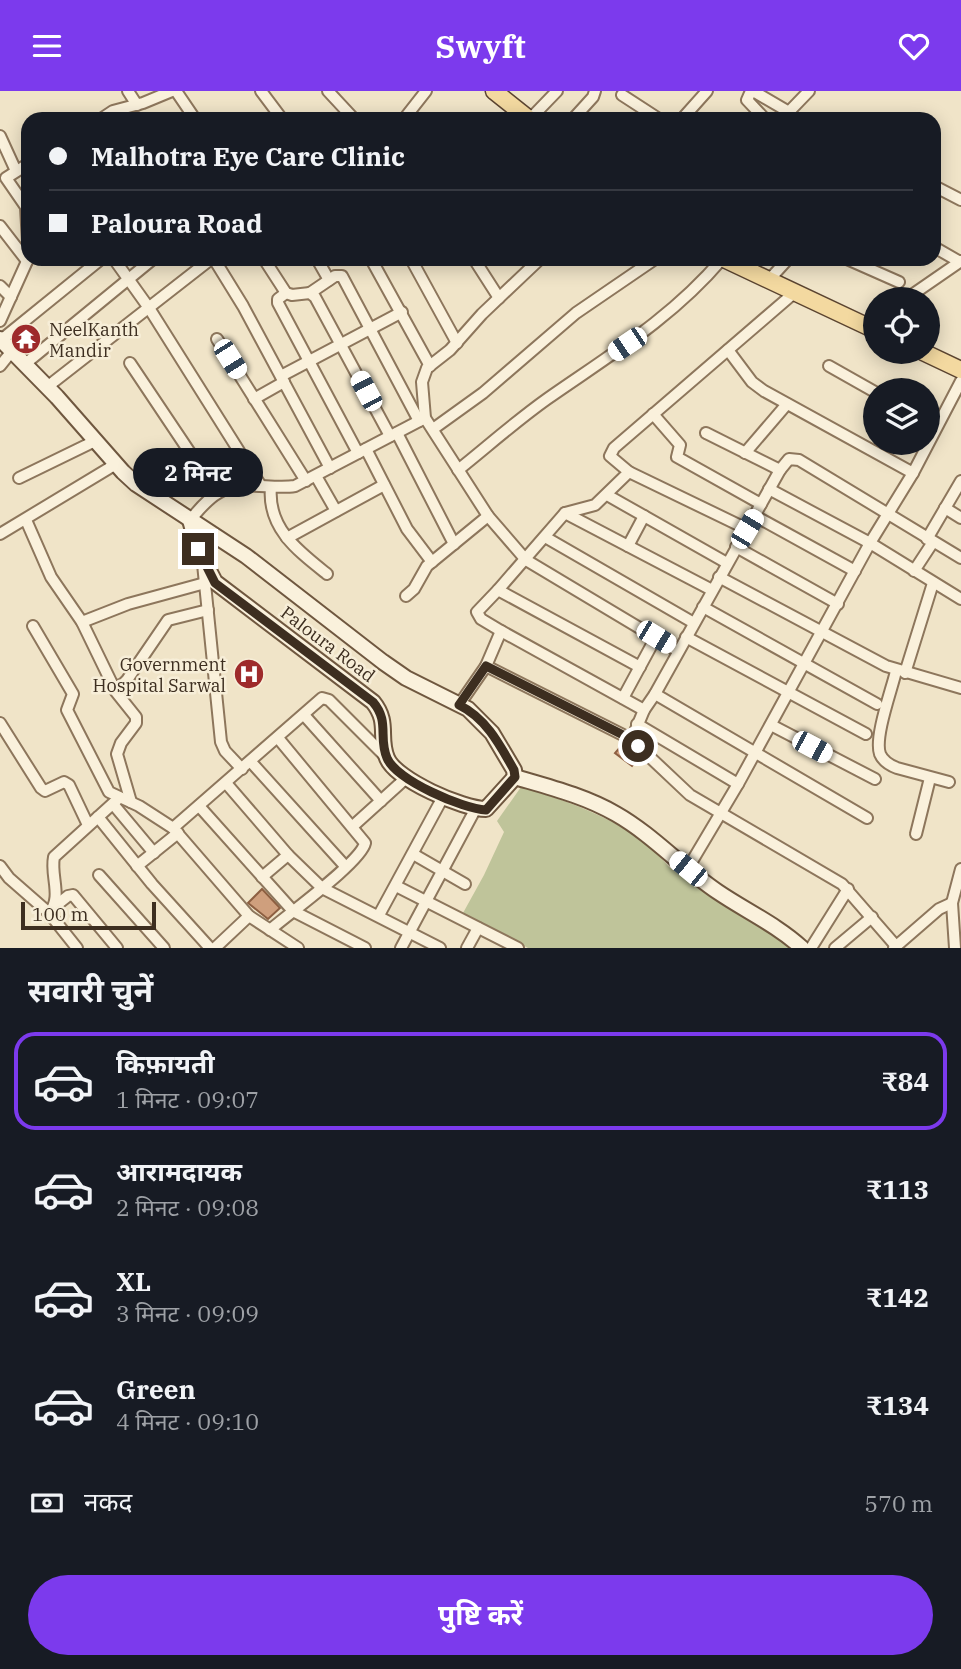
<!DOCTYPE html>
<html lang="hi">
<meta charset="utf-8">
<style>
:root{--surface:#171b24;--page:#242831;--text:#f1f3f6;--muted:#9ea1a6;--line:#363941;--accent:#7c3aed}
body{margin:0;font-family:"IBM Plex Serif","Noto Sans Devanagari",serif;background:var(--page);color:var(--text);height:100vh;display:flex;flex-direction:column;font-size:26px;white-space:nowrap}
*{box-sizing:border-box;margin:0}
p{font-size:23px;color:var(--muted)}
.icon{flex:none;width:38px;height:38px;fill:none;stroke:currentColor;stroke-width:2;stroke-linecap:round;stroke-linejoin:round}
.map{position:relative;height:857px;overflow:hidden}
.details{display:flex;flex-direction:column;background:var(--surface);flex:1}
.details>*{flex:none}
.top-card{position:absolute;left:21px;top:21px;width:920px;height:154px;border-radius:21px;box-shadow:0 4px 18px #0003;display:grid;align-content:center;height:154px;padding:0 28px;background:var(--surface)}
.buttons{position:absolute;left:863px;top:196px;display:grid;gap:14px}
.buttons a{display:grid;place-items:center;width:77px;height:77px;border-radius:50%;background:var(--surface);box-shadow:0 4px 18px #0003;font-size:35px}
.scale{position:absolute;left:21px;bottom:18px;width:135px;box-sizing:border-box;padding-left:7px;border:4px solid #3d2e20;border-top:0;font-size:19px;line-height:24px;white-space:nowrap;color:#3d2e20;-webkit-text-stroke:5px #f7eed8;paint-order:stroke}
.end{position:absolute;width:32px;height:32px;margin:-16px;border:9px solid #3d2e20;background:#fff;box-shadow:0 0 0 4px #fff}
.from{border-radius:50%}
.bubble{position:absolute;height:49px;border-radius:24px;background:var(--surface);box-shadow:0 4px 18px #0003;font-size:23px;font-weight:700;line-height:49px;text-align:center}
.car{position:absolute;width:21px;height:42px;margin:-21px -10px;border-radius:9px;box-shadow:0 0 5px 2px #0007;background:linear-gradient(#fff 24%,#345 0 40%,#fff 0 76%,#345 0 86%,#fff 0)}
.top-card b{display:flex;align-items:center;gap:24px;height:66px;font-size:26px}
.top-card b+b{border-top:2px solid var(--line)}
.top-card i{width:18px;height:18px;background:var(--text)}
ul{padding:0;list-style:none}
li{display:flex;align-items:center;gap:21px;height:98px;margin:0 14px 10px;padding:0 14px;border:4px solid transparent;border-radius:21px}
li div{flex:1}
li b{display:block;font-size:26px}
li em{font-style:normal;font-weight:700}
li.on{border-color:var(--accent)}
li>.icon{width:63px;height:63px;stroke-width:1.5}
h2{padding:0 28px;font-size:32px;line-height:84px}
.pay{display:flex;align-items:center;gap:18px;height:77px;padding:0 28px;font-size:26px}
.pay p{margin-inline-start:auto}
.primary-button{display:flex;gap:14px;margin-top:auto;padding:14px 28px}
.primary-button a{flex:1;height:80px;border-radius:42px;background:var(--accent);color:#fff;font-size:28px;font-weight:700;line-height:80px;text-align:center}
header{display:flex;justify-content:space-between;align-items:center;height:91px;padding:0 28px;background:var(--accent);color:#fff;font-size:32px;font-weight:700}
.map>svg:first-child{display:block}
</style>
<header><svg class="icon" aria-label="menu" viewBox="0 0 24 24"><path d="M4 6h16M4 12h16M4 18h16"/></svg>Swyft<svg class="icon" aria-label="heart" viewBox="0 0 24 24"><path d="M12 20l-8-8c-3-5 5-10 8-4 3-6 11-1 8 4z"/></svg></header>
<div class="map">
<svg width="961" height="857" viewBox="0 0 961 857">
<rect width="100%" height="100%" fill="#f0e4c8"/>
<path fill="#bfc49a" d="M521,696C571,711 636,733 669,776L792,857H528L463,822L484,784L504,741L497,730Z"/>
<g fill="#cf9f7d" stroke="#8d5f41" stroke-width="2">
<path d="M27,238L40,251L29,259L15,248Z"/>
<path d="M623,653L639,667L632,675L615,662Z"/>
<path d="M262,798L280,817L268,828L248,812Z"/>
</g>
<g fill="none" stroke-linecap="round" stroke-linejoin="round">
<g stroke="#8d765c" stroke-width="14">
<g id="street">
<path d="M128,0L137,14"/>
<path d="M176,0L195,28"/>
<path d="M261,0L282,28"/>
<path d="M328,0L354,28"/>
<path d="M751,0L747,9L765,28"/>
<path d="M753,0L789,21"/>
<path d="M622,4L659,28"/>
<path d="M101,28L113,20L143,12L172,0"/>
<path d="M404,28L426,0"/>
<path d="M530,28L557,0"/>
<path d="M573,28L593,6L595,0"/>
<path d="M682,28L707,0"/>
<path d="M782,28L809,0"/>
<path d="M0,45L16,80"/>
<path d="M28,73L6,87L26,116L28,151"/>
<path d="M934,95L961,109"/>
<path d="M0,135L27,170"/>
<path d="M934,156L960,171"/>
<path d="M114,168L149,217L261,395"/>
<path d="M214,168L243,215L330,377"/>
<path d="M264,168L286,202L292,204L310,202L315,206L390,345"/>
<path d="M317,168L329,189"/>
<path d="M371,168L430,275"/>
<path d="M411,168L457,252"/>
<path d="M474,168L499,207"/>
<path d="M540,168L482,223L450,259L427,277L422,291L425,327L488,425L526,469L678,560"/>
<path d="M847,168L899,191"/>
<path d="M768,190L788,168"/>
<path d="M0,195L11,206"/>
<path d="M286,202L278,208V212L358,362"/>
<path d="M310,202L335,185H342L419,330"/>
<path d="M906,208L961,170"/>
<path d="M0,230L28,168"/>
<path d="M217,248L306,390"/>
<path d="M1,249L101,168"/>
<path d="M728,259L752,291L764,300L913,382"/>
<path d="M130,272L217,402"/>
<path d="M25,273L153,168"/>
<path d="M0,275L12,260"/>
<path d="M829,275L875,301"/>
<path d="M281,285L402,221"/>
<path d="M47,296L211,168"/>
<path d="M254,308L284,291"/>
<path d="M653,323L680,354L677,366L761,413"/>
<path d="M433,338L483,302L576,222L655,168"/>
<path d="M397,342L454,453"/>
<path d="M706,342L780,379"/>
<path d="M366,358L407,438L432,471"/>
<path d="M745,362L787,313"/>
<path d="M458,379C488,355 516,330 547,308C610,264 672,227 722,168"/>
<path d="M629,381L747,438"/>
<path d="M316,385L336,420"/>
<path d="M19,387L95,350"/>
<path d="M271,396C267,437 298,460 327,483"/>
<path d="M769,398L870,452L961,508"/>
<path d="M607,404L727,472"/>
<path d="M945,417L961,427"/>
<path d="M565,422L712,499"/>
<path d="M755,425L855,480"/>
<path d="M26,429L51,486L82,531L116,601L136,626V632L121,652L117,663L131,711"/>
<path d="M190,429C198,420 207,408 218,402C240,388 271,399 295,395L425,327"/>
<path d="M0,443L116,373"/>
<path d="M545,446L694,532"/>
<path d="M287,447L384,394"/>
<path d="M927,448L961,390"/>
<path d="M628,455L644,425"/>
<path d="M736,456L838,513"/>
<path d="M203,473L221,651L225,660L242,678"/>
<path d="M914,480L933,451"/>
<path d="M719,486L886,575L961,597"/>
<path d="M498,499L565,422L595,414L629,381L610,365L614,357L794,202"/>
<path d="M406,505L414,498L427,475L488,425"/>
<path d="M703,516L877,613"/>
<path d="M82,531L128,513L205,492"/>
<path d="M33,535L73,603L67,619L109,701L139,715L173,737L249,825L298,857"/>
<path d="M501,540L486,575L635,650"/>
<path d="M686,546L866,643"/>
<path d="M640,576L498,499L477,521L481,528L501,540L644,619"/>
<path d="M896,580C892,598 874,646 880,663C883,670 889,674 897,677L949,691"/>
<path d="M905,582L933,492"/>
<path d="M115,596L123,593L127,589L168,529L208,519"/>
<path d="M655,603L867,727"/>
<path d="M623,607L656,546"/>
<path d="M459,614L486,575"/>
<path d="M304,624L381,710"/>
<path d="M0,632L41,697L45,700L64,691L69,694L88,734"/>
<path d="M637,633L738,693"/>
<path d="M771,634L875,688"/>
<path d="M251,671L345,775"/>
<path d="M226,692L288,764L322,797L440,857"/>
<path d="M113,713L154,762"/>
<path d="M199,715L293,820L365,857"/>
<path d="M98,726L152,793L210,857"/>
<path d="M353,735L405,688"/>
<path d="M173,737L322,607L329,609L387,667"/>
<path d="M916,743L930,687"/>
<path d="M413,763L465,793"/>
<path d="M0,775L9,787L49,822L77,857"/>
<path d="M137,775L178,742"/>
<path d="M688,777L738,693L870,452L913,382L961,290"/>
<path d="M99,784L164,857"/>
<path d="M262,786L288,764"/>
<path d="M396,795L518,857"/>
<path d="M54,816L68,805L73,804L117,857"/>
<path d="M49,822C63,806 50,785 54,766L119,707"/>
<path d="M379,824L443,706"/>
<path d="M270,839C288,823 361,771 365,752L278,647"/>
<path d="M896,855L842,793L690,704L638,655L634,643L644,619L655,603L780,379L789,368L799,369L961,467"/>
<path d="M215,857L249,825"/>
<path d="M401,857L476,717"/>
<path d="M467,857L478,837"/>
<path d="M811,857L848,798"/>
<path d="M835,857L872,826"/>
<path d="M894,857L939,818L952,812"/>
<path d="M955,857L952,812L961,778"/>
</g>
</g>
<g stroke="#6f573f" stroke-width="18">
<g id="secondary">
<path d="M0,248L57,306L123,381L136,393L246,465L383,571L406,587L468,618L492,642L514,679L515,686"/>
<path d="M190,429L198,458L215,491L373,611C390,632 378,646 387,667C396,689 463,718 486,718L515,686"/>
<path d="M515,686C549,696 585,705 616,723C653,744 682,777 718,801C746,820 777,834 802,857"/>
</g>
</g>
<g stroke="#5b4430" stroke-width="19">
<g id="primary">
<path d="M494,0L529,28"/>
<path d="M724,168L875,239"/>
<path d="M923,261L961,279"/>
</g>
</g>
<use href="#street" stroke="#faf1dc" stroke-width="10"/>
<use href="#secondary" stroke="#faf1dc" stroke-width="14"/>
<use href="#primary" stroke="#f3d9a0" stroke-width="16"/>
</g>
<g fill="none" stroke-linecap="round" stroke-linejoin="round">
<path stroke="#3d2e20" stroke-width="9" d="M198,458L215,492L373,611C390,631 378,646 387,667C396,689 463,718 486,719L515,686L514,679C500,654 486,627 459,614L486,575L635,650L638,655"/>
</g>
<defs>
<g id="temple-disc" transform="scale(1.575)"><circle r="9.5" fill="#9e2a2b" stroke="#f7eed8"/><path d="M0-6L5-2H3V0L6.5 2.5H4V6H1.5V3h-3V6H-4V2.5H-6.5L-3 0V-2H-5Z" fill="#fff"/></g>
<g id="hospital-disc" transform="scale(1.575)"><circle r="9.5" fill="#9e2a2b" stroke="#f7eed8"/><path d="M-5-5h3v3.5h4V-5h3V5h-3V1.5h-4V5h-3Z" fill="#fff"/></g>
</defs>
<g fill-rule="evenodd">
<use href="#temple-disc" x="26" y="248"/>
<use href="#hospital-disc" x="249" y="583"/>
</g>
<g text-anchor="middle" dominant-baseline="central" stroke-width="5" stroke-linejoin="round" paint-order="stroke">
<g font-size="18" fill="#3d2e20" stroke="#f7eed8" text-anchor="start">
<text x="49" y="238">NeelKanth<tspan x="49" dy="21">Mandir</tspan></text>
<text x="226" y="573" text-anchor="end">Government<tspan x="226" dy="21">Hospital Sarwal</tspan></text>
</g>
<g font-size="18" fill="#3d2e20" stroke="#f7eed8">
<text transform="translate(328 553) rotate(37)">Paloura Road</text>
</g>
</g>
</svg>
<div class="buttons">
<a><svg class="icon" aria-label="locate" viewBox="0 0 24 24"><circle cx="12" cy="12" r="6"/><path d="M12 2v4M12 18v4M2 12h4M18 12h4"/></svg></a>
<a><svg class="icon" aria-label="layers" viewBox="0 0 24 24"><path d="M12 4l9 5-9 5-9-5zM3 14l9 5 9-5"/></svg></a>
</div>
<div class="scale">100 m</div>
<i class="end from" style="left:638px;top:655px"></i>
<i class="end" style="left:198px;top:458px"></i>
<div class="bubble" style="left:133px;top:357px;width:130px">2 मिनट</div>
<i class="car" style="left:627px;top:253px;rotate:236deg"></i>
<i class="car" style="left:230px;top:268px;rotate:148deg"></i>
<i class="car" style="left:366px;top:300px;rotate:332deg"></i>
<i class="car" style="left:747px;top:438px;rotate:31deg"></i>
<i class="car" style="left:656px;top:546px;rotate:121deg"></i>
<i class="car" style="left:812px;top:656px;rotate:118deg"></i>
<i class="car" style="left:688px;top:778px;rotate:309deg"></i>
<div class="top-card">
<b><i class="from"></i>Malhotra Eye Care Clinic</b>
<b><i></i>Paloura Road</b>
</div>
</div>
<section class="details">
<h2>सवारी चुनें</h2>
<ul>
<li class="on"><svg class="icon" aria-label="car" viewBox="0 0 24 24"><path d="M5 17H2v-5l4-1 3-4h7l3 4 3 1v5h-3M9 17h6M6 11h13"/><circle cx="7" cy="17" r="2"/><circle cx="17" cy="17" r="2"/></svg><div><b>किफ़ायती</b><p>1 मिनट · 09:07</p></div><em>₹84</em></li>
<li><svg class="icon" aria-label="car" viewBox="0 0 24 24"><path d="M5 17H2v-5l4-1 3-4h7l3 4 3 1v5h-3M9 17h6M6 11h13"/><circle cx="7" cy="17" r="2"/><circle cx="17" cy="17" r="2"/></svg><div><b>आरामदायक</b><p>2 मिनट · 09:08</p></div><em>₹113</em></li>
<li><svg class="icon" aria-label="car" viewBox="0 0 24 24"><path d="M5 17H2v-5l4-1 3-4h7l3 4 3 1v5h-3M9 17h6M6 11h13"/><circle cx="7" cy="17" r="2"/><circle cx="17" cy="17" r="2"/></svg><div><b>XL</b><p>3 मिनट · 09:09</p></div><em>₹142</em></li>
<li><svg class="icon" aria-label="car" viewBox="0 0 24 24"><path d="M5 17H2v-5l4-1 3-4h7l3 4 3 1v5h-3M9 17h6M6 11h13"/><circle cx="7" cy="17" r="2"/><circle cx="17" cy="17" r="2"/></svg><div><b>Green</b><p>4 मिनट · 09:10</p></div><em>₹134</em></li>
</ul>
<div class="pay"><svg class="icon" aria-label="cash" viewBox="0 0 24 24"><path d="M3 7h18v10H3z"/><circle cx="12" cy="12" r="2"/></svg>नकद<p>570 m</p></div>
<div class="primary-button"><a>पुष्टि करें</a></div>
</section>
